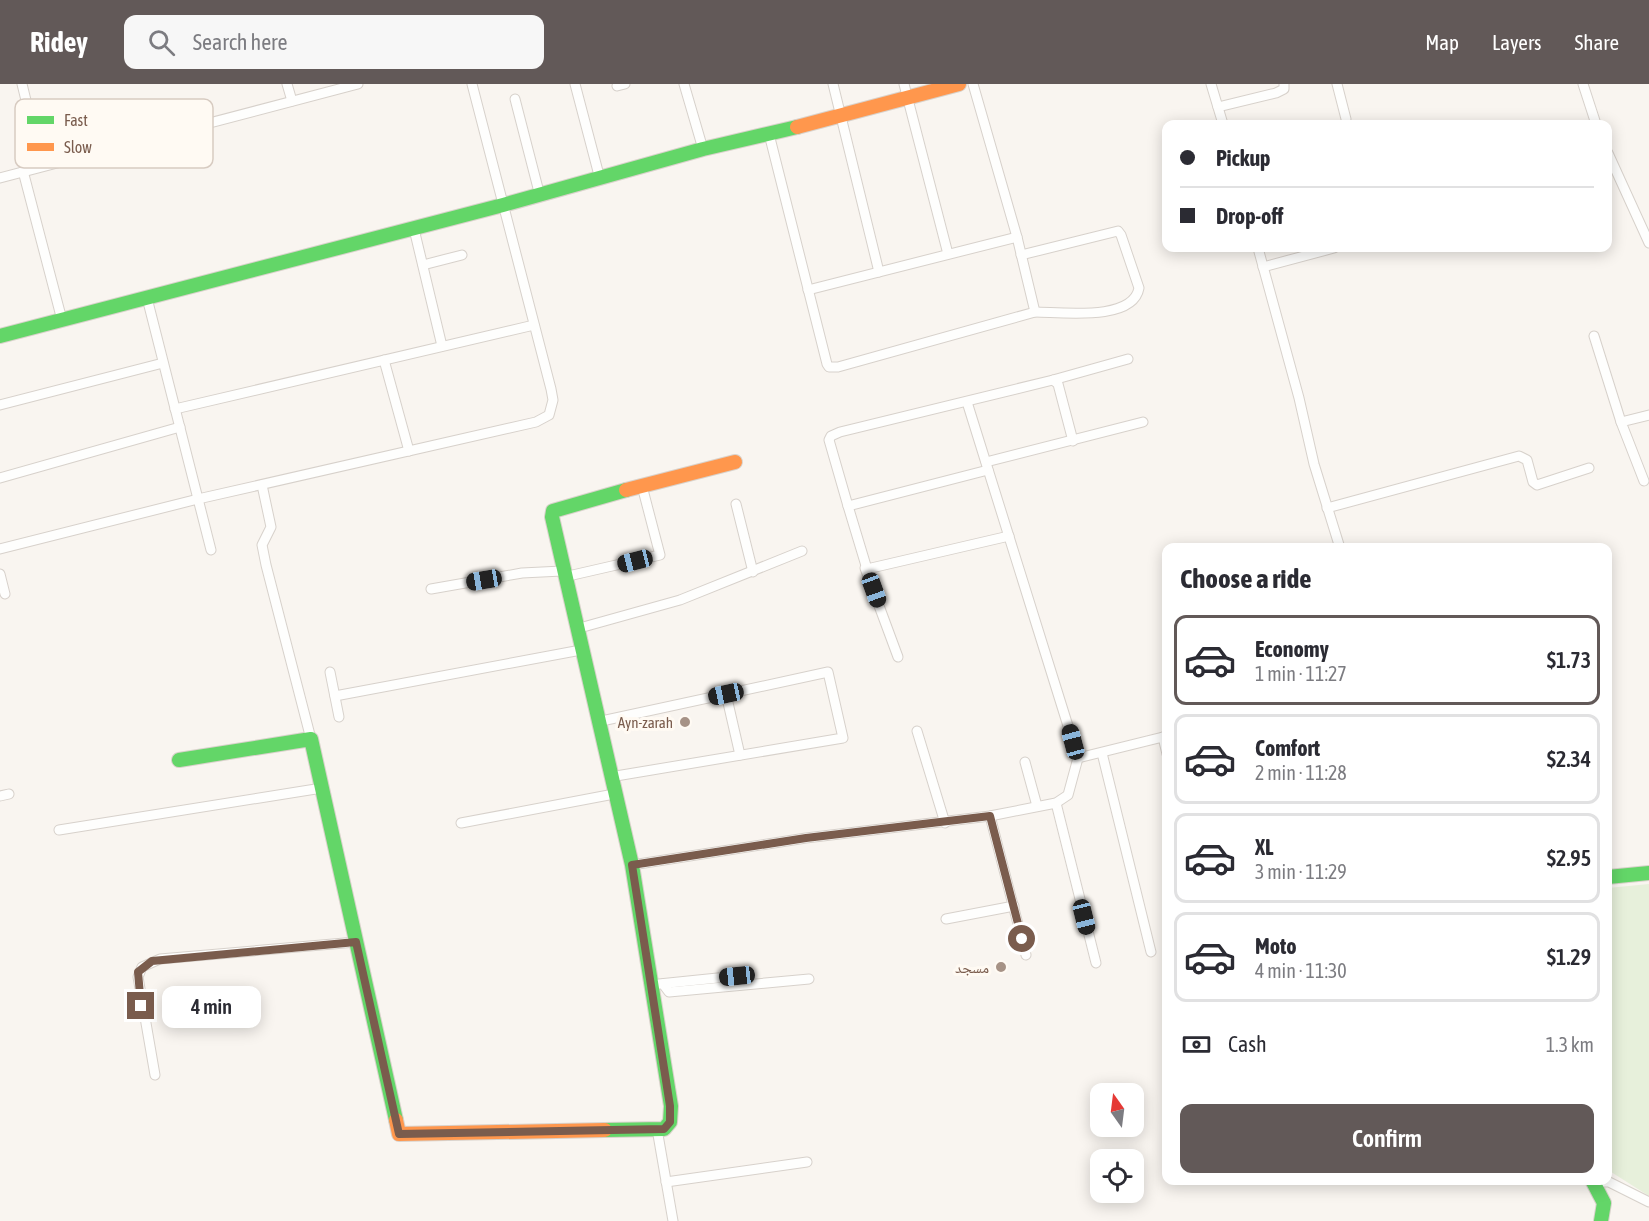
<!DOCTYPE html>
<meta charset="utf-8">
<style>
:root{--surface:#fff;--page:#f7f7f7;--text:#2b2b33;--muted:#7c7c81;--line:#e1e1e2;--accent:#625958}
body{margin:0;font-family:"Asap Condensed","Noto Naskh Arabic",sans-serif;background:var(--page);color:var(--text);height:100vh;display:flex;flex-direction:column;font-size:22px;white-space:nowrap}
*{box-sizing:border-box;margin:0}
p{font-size:20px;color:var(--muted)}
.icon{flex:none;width:33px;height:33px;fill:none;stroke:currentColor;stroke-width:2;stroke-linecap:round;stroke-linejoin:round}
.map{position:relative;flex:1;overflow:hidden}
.details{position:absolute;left:1162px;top:459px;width:450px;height:642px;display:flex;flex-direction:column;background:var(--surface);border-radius:12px;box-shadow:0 3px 15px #0003}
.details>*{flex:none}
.banner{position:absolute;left:1162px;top:36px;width:450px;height:132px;border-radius:12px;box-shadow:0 3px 15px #0003;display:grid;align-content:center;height:132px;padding:0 18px;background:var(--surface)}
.needle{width:39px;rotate:346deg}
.tools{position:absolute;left:1090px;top:999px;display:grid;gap:12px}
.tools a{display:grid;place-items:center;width:54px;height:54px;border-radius:12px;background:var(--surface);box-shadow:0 3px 15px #0003;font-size:30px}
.end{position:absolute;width:27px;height:27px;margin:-14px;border:8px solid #7a5c4d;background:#fff;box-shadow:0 0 0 3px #fff}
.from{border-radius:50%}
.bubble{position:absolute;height:42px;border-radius:12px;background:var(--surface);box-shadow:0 3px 15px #0003;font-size:20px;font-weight:600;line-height:42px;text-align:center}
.car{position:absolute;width:18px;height:36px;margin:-18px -9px;border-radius:8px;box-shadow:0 0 4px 2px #0007;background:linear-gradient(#222 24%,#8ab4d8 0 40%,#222 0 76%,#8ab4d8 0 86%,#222 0)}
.banner b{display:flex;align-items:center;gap:21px;height:57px;font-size:22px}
.banner b+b{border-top:2px solid var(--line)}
.banner i{width:15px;height:15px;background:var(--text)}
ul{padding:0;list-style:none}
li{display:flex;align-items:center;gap:18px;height:90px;margin:0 12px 9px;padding:0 6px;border:3px solid var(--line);border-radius:12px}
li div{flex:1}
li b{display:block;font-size:22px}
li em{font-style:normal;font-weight:600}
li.active{border-color:var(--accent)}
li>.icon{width:54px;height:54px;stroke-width:1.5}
h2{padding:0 18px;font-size:27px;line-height:72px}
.pay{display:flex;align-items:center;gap:15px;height:66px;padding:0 18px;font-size:22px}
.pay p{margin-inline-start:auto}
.button{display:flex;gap:12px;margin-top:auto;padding:12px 18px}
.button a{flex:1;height:69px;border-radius:12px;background:var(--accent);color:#fff;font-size:24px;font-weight:600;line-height:69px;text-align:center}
header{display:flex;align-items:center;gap:36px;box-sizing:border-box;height:84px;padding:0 30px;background:var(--accent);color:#fff}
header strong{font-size:28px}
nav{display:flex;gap:33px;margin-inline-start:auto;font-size:21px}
.search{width:420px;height:54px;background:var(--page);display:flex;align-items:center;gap:15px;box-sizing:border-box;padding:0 21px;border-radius:12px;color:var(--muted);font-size:22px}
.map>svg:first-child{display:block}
</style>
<header>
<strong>Ridey</strong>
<div class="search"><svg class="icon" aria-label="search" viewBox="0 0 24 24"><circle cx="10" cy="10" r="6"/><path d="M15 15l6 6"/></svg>Search here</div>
<nav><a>Map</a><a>Layers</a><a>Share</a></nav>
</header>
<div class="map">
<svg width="1649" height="1137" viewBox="0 0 1649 1137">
<rect width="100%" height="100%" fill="#f9f5f0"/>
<path fill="#e7f0db" d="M1649,800V1112L1608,1086V804Z"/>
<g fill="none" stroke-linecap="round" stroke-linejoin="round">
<g stroke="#d7d1cb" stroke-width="11">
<g id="street">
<path d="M22,0L42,82"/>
<path d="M287,0L292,17"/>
<path d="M575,0L600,95"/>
<path d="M684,0L703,65"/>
<path d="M833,0L879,188"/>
<path d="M904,0L948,170"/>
<path d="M1211,0L1223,40"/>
<path d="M1337,0L1346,35"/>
<path d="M1583,0L1596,40"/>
<path d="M617,2L625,0"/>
<path d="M515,15L540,112"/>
<path d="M1218,23L1276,9L1284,5V0"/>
<path d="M769,50L827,280L829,283H838L1035,228L1017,153L973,0"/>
<path d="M1608,69L1649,159"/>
<path d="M23,87L62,236"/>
<path d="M0,94L358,0"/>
<path d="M414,145L442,262"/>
<path d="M1258,164L1299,314L1314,380L1340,464"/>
<path d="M1021,171L1118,147L1121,151L1139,204C1133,238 1060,228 1035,228"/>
<path d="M423,181L462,171"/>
<path d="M1263,183L1334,164"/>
<path d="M808,206L1017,153"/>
<path d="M147,214L211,466"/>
<path d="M1594,252L1621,338"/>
<path d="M384,276L409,367"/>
<path d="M1053,296L1058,300L1073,357"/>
<path d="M0,321L163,279"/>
<path d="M175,325L534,241"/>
<path d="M986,378L1143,338"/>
<path d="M988,386L848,422L829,356L831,352L840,348L1053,296L1128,275"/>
<path d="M0,394L180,343"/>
<path d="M1644,397L1621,338L1649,331"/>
<path d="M262,401L271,443L262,461L266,481L311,655"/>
<path d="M736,420L753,488"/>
<path d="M848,422L867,485L1009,452"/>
<path d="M1327,424L1519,372L1527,376L1533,398L1537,401L1589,384"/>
<path d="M0,465L198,415L536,338L549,331L553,316L551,305L472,0"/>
<path d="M865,484L898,573"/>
<path d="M0,490L5,510"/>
<path d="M564,493L660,471L642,402"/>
<path d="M431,505L522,489L562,487"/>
<path d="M576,545L680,516L802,467"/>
<path d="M330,588L339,633"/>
<path d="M726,610L740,671"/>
<path d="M335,612L581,566"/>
<path d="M597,638L828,588L843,654L610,693"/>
<path d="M917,647L945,739"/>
<path d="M1163,653L1167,670"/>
<path d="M1102,669L1151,868"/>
<path d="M1078,674L1167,652"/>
<path d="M1025,678L1037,722"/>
<path d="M0,712L9,710"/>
<path d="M1056,719L1096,879"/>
<path d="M990,732L1026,871"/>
<path d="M461,739L614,710"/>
<path d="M59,746L322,704"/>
<path d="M632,781L806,754L990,732L1056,719L1068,711L1078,674L967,318"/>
<path d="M946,835L1014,822"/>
<path d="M659,900L737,892"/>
<path d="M663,900L669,908L809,895"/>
<path d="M155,991L138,893L142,883L160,875L356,858"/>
<path d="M657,1045L673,1137"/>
<path d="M666,1098L807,1078"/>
<path d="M1594,1098H1609L1649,1118"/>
</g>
</g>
<g stroke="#d9d2cb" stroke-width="16">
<g id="fast">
<path d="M0,252L503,121L703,65L797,43"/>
<path d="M179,676L311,655L396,1036"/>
<path d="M1608,793L1649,789"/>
<path d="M605,1046L664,1045L670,1038L671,1022L632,781L552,433L553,427L626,406"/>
<path d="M1592,1096L1604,1119L1601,1137"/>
</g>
</g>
<g stroke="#d9d2cb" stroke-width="16">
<g id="slow">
<path d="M797,43L959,0"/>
<path d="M626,406L735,378"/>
<path d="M396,1036L399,1050L605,1046"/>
</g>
</g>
<use href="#street" stroke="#fefefd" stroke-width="9"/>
<use href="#fast" stroke="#63d668" stroke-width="14"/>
<use href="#slow" stroke="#ff974d" stroke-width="14"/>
</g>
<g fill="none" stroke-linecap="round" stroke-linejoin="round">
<path stroke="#7a5c4d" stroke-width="8" d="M141,922L138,888L152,877L356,858L399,1050L664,1045L670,1038V1022L632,781L806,754L990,732L1022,855"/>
</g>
<g fill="#a69286" stroke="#fffaf3" stroke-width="2">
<circle cx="685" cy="638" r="6"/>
<circle cx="1001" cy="883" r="6"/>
</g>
<g text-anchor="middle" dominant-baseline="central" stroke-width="6" stroke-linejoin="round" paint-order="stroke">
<g font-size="15" fill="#7a5c4d" stroke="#fffaf3" text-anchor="end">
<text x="673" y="638">Ayn-zarah</text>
<text x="989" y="883">مسجد</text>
</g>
</g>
<rect x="15" y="15" width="198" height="69" rx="9" fill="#fffaf3" stroke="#d7cbc1" stroke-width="1.5"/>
<rect x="27" y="32" width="27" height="8" fill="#63d668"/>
<rect x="27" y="59" width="27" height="8" fill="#ff974d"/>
<g font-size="16" fill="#7a5c4d">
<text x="64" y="42">Fast</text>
<text x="64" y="69">Slow</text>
</g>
</svg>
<div class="tools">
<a><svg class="needle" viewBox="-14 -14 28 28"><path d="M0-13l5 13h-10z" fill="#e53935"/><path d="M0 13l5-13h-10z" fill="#7c7c81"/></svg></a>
<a><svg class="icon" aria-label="locate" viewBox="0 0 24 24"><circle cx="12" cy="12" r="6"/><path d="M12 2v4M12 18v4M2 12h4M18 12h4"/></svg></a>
</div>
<i class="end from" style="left:1022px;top:855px"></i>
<i class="end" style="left:141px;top:922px"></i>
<div class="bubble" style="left:162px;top:902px;width:99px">4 min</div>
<i class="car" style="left:635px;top:477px;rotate:256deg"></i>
<i class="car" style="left:484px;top:496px;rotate:260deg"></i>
<i class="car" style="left:874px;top:506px;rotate:160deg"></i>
<i class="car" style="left:726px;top:610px;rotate:258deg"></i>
<i class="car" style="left:1073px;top:658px;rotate:345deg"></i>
<i class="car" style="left:1084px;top:833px;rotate:166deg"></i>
<i class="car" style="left:737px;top:892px;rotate:264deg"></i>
<div class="banner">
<b><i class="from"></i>Pickup</b>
<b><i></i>Drop-off</b>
</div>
<section class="details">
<h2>Choose a ride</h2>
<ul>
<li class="active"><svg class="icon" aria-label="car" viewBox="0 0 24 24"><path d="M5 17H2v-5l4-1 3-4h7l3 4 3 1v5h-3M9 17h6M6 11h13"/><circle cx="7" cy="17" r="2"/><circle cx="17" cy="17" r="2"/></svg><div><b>Economy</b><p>1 min · 11:27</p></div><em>$1.73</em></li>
<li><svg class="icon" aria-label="car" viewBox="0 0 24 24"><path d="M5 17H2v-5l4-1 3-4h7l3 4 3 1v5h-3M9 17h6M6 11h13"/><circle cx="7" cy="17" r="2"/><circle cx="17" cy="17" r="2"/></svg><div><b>Comfort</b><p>2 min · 11:28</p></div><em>$2.34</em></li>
<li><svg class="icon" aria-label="car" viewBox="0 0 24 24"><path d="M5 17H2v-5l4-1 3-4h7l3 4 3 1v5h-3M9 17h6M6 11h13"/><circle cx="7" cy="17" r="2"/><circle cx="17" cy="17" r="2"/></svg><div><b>XL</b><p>3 min · 11:29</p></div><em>$2.95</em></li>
<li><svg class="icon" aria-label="car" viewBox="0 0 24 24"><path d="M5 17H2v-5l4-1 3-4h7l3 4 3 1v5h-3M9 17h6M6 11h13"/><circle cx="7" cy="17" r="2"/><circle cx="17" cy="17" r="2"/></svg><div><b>Moto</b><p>4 min · 11:30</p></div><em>$1.29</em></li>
</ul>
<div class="pay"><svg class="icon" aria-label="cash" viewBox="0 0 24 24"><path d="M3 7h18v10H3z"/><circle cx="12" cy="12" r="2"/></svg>Cash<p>1.3 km</p></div>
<div class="button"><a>Confirm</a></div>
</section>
</div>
